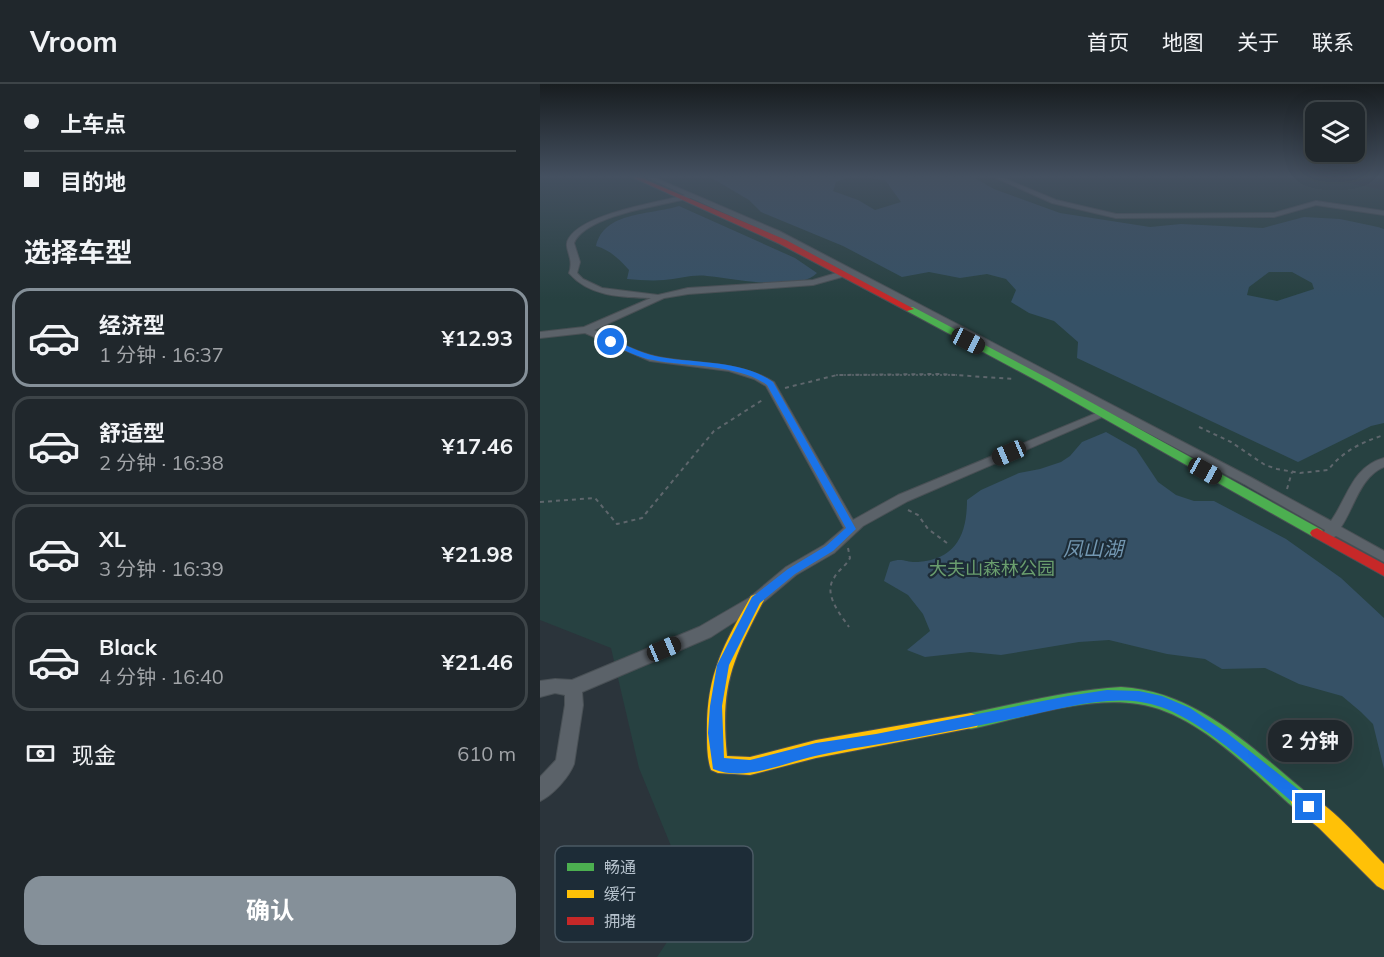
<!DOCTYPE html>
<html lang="zh">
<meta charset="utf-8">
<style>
:root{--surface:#20272c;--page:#2d3338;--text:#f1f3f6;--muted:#a2a5a9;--line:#3d4448;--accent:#859099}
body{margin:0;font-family:Mulish,"Noto Sans SC",sans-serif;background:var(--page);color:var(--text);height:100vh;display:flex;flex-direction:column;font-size:22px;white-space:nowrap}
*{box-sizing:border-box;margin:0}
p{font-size:20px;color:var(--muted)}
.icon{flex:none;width:33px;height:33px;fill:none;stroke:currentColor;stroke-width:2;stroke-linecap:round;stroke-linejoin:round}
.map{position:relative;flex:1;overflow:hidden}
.side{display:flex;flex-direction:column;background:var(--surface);width:540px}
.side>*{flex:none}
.guide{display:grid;align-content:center;height:132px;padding:0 24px;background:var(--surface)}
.controls{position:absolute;left:765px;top:18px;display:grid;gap:12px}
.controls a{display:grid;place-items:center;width:60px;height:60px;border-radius:12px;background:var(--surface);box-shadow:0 6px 24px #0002,0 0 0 2px var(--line);font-size:30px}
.end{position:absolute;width:27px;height:27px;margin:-14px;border:8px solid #1a73e8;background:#fff;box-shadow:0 0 0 3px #fff}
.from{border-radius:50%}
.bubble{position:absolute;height:42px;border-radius:18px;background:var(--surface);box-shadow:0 6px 24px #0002,0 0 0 2px var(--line);font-size:20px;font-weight:700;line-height:42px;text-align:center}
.car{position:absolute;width:18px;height:36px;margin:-18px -9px;border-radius:8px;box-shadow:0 0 4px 2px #0007;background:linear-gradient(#222 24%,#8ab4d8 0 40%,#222 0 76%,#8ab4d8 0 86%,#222 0)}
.guide b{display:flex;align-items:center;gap:21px;height:57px;font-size:22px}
.guide b+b{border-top:2px solid var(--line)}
.guide i{width:15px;height:15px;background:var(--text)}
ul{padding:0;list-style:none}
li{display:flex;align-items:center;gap:18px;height:99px;margin:0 12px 9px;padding:0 12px;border:3px solid var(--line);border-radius:18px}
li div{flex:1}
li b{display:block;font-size:22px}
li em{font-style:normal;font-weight:700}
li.active{border-color:var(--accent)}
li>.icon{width:54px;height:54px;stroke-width:1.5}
h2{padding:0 24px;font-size:27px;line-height:72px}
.pay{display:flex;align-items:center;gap:15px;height:66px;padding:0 24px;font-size:22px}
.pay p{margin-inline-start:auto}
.button{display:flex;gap:12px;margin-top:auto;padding:12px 24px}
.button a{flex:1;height:69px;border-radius:18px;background:var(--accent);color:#fff;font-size:24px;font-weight:700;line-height:69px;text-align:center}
header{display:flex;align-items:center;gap:36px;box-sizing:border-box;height:84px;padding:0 30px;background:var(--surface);border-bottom:2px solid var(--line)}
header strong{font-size:28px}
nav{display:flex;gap:33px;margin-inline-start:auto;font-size:21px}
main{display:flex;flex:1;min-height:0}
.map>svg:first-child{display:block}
</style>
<header>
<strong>Vroom</strong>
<nav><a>首页</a><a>地图</a><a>关于</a><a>联系</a></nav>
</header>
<main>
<section class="side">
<div class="guide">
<b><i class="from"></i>上车点</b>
<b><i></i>目的地</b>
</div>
<h2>选择车型</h2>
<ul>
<li class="active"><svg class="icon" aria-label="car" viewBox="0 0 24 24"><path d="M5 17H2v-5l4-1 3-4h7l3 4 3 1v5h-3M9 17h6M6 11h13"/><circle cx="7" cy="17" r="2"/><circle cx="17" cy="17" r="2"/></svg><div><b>经济型</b><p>1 分钟 · 16:37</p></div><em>¥12.93</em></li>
<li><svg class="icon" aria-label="car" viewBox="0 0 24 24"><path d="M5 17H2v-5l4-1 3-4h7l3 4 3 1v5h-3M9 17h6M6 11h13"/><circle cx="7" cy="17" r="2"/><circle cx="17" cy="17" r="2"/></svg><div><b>舒适型</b><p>2 分钟 · 16:38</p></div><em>¥17.46</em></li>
<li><svg class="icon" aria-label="car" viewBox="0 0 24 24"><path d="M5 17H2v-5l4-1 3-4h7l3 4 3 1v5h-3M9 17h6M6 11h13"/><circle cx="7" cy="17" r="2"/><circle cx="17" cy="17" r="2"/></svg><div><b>XL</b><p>3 分钟 · 16:39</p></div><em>¥21.98</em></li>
<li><svg class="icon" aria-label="car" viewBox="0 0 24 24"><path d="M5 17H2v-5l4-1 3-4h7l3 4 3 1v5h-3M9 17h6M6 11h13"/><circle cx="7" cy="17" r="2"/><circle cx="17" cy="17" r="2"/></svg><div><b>Black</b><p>4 分钟 · 16:40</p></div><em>¥21.46</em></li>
</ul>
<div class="pay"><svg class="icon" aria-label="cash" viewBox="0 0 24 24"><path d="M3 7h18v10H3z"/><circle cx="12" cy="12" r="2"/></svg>现金<p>610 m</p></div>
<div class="button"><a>确认</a></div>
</section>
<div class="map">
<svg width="844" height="873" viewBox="0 0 844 873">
<rect width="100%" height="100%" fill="#2b343b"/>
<path fill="#274141" d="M0,93H778L844,106V873H117L154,818L99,684L71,564L0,536Z"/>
<g fill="#365166" fill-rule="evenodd">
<path d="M170,93H309L296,98L293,107L318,116L335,126L361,118L345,96L321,93H433L454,105L520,129L610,143L641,140L723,144L764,133L800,135L838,143L844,145V339L831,342L758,378L537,274L538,258L514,237L489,229L471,218L476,206L466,195L447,190L420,194L389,188L362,193L303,162L221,128L209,116ZM729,188H752L772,199L774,205L737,217L707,211L709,203Z"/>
<path d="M139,122L255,174L277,189C257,209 193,194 167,192C153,190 138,195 124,196C112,197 99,196 87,195L89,186C79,175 70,166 56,162C64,127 111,131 139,122Z"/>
<path d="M566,348L596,365L618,398L636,411L654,417H674L746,455L801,494L844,534V685L833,640L821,628L802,612L759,600L725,584L682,585L665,575L627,570L569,556L539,558L461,571L430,568L385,573L367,566L390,547L383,530L368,511L344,497L350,478C363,473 366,479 378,478C416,475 427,451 427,416L441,406L479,389L500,385L521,378L530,372L542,358Z"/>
</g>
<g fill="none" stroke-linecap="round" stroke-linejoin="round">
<g stroke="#495055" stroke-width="2">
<g id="street">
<path d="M106,93H113L239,147L712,394L791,437C808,413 812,383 844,374V383C820,393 815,422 801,443L844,467V478L796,452L790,455L785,453L783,450L785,446L704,400L309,191L273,201L148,210L124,214L54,246C74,256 95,268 118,273C158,281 197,276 234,298L313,436L358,411L559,328H567L569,330L368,417L323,442L294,469L256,491L219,522L171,553L42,608L43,621L34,680C29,693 13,711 0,717V693L16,676L25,621V611L15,609L0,613V597L15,595L32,596L159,543L209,514L246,483L284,461L304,444L226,302L214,295L189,287L110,277L45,249L0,254V248L44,243L111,214C82,213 50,213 29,189C35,173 22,164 29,154C45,129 117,119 145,111ZM151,114L233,151L303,187L273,196L148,204L118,211L62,204L43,195L37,189L40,178L34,159C46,131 123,121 151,114Z"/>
<path d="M454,93H461L516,116L576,130L734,129L776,117L844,127V131L776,121L734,133L576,134L512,119Z"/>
</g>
</g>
<g stroke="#495055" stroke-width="2">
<g id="fast">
<path d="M367,223H373L509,295L782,446L784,449L782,452H772L501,299L367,227Z"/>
<path d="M581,603C656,607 712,664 767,709L770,716L767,723L760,726L753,723C711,687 656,628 598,620C546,612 482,634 431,645L425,643L422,637L425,631L431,629C481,619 530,606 581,603Z"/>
</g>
</g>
<g stroke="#495055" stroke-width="2">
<g id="slow">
<path d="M216,510L221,512L224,516C192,577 180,601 187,672L210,673L276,656L431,629L437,631L440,637L437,643L276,674L210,691L178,689L171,686C167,675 167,662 167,650C166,591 183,562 211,512Z"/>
<path d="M760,706C790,719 821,757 844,780V806L837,802L779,744L753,723L750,716L753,709Z"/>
</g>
</g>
<g stroke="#495055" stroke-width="2">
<g id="jam">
<path d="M92,93H99L246,156L374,225L367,227L240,160Z"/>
<path d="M777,444L844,480V492L772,452L770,449L772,446Z"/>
</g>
</g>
<path stroke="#5e666c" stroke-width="1.5" stroke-dasharray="2 2" stroke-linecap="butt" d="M296,291H417"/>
<g stroke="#5e666c" stroke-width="2" stroke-dasharray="4 4" stroke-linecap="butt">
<path d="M245,304L297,291L399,290L475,295"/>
<path d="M659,343L691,358L725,381L737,385L760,389L788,386C803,367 822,358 844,351"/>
<path d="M747,405L752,388"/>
<path d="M0,418L55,414L77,440L102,434L174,347L224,315"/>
<path d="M368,426L378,431L388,445L407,459"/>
<path d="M308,464L310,474C306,482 298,486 294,494C283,510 300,530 309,543"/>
</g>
<use href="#street" fill="#5b6269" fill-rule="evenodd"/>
<use href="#fast" fill="#4caf50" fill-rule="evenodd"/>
<use href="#slow" fill="#ffc107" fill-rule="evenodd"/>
<use href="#jam" fill="#c62828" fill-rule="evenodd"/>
</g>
<linearGradient id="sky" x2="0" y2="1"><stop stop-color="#181d20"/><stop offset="0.43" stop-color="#445060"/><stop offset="1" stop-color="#445060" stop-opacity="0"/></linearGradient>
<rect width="844" height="215" fill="url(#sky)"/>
<path fill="#1a73e8" d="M71,256C86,260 100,269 115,272C152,280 201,275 233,298L316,445L293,467L255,490L220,519L189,581L182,622L184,674L210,676L276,659L336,650L528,612L567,606L599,607L622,612L650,624L687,649L774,718L776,723L774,728L769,730L764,728C724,695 669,640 621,623C577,607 525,624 481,633C447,640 413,647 379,653C344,660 309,664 275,672C243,679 205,698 173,685L168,649L170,622L177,581L212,513L248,485L286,462L306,444L227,301C199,280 147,283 113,276C98,274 83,265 68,259Z"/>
<g text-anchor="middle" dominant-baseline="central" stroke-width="4.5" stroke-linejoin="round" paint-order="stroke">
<g font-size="18" fill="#6a9e6e" stroke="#1d2c37">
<text x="452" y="484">大夫山森林公园</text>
</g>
<g font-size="20" font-style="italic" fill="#7397b1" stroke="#1d2c37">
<text x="553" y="464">凤山湖</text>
</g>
</g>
<rect x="15" y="762" width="198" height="96" rx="9" fill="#1d2c37" stroke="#4b5964" stroke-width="1.5"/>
<rect x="27" y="779" width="27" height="8" fill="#4caf50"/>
<rect x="27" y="806" width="27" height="8" fill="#ffc107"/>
<rect x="27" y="833" width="27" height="8" fill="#c62828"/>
<g font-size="16" fill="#b5c1cc">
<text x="64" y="789">畅通</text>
<text x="64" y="816">缓行</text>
<text x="64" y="843">拥堵</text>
</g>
</svg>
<div class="controls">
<a><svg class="icon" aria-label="layers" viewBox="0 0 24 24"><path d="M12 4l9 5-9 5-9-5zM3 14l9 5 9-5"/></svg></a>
</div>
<i class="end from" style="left:71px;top:258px"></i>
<i class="end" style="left:769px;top:723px"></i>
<div class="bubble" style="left:728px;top:636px;width:84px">2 分钟</div>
<i class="car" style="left:428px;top:257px;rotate:117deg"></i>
<i class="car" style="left:469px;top:369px;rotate:247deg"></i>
<i class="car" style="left:665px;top:387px;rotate:119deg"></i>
<i class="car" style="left:124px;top:565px;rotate:67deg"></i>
</div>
</main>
